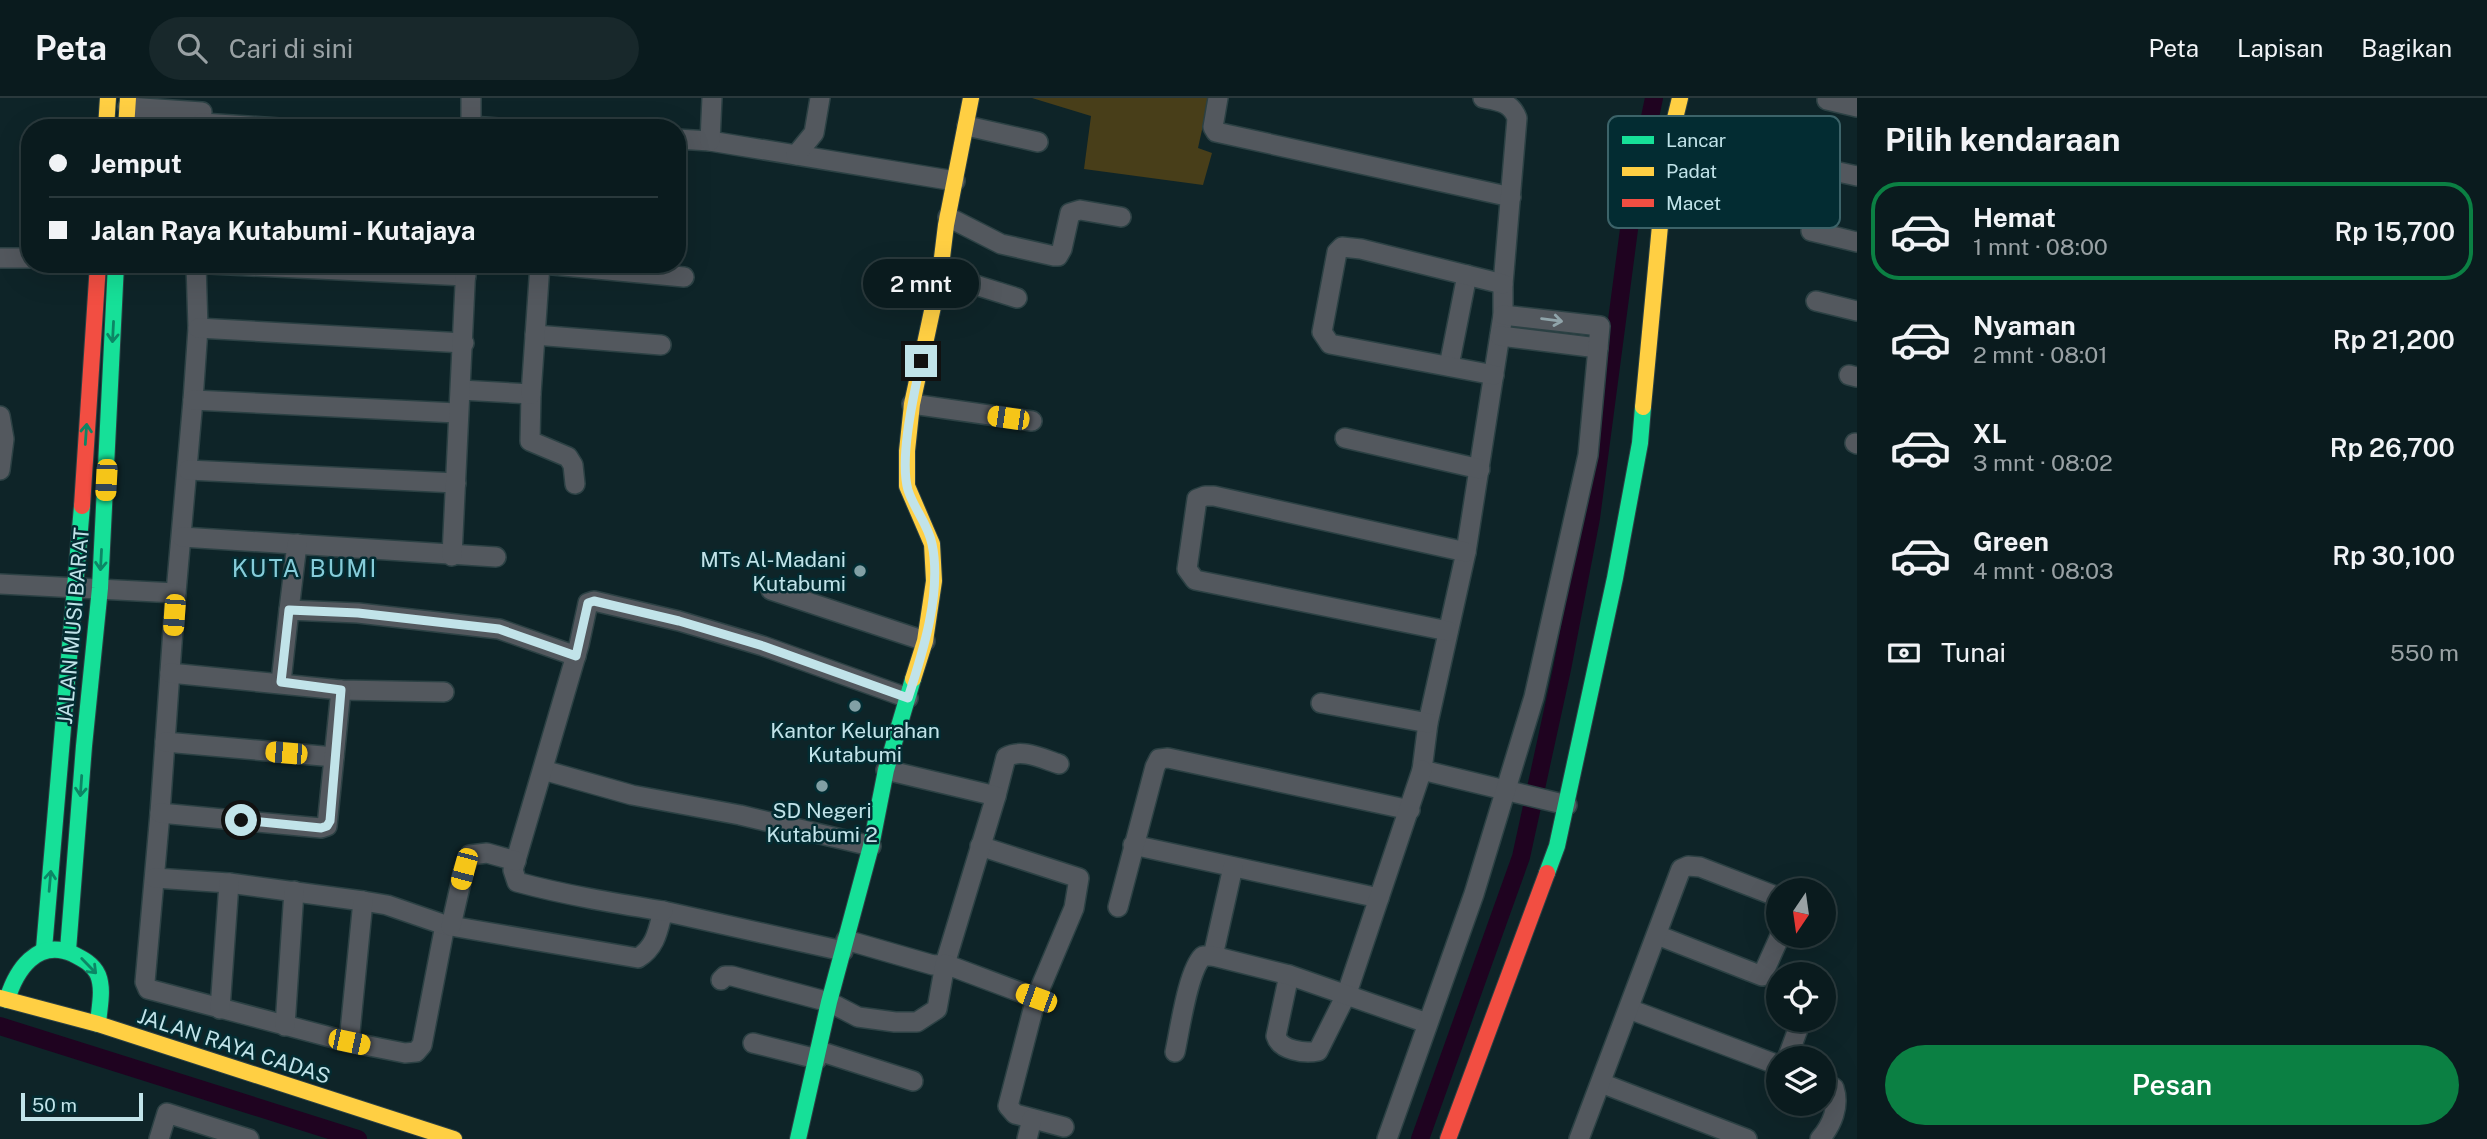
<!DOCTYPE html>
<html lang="id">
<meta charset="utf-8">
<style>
:root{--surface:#0a1b1e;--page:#18282b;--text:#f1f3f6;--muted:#99a1a4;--line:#2a393c;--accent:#0b8043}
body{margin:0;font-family:"Public Sans",sans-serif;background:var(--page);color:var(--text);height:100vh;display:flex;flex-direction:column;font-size:26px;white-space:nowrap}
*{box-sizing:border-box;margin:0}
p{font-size:23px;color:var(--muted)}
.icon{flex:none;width:38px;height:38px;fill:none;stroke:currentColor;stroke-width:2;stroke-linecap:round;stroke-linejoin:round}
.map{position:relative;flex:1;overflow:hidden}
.sheet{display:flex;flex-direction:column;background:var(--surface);width:630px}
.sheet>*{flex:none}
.top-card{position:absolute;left:21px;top:21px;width:665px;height:154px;border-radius:28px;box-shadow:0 7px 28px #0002,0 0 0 2px var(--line);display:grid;align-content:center;height:154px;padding:0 28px;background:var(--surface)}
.needle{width:46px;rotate:193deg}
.fabs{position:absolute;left:1766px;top:780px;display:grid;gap:14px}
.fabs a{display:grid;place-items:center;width:70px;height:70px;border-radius:50%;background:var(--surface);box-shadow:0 7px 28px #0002,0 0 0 2px var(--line);font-size:35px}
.scale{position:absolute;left:21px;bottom:18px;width:122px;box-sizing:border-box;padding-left:7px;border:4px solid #c1e3e9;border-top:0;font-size:19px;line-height:24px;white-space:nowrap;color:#c1e3e9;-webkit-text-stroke:5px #032c32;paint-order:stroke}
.end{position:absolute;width:32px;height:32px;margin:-16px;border:9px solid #c1e3e9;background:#111;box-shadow:0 0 0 4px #111}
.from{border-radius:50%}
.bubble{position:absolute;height:49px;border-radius:24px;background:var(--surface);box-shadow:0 7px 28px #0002,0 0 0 2px var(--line);font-size:23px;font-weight:600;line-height:49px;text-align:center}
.car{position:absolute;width:21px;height:42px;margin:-21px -10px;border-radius:9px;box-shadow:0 0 5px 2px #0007;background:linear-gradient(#f5c518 24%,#345 0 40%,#f5c518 0 76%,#345 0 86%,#f5c518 0)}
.top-card b{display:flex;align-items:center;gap:24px;height:66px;font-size:26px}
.top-card b+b{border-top:2px solid var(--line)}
.top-card i{width:18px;height:18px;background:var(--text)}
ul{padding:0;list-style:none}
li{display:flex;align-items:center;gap:21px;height:98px;margin:0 14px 10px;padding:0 14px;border:4px solid transparent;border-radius:28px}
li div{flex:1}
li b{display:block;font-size:26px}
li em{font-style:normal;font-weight:600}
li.current{border-color:var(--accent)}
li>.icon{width:63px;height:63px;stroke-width:1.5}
h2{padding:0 28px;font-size:32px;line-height:84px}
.pay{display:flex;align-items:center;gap:18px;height:77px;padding:0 28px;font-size:26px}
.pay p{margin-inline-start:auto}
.cta{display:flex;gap:14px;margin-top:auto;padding:14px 28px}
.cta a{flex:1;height:80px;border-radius:42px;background:var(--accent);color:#fff;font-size:28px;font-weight:600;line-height:80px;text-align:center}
header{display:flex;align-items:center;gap:42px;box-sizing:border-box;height:98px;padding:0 35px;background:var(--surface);border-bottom:2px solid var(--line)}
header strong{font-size:33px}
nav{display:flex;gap:38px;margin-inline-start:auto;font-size:24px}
.search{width:490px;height:63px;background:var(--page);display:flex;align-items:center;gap:18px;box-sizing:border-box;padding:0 24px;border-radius:38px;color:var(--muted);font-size:26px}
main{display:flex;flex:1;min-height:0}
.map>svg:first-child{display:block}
</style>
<header>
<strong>Peta</strong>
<div class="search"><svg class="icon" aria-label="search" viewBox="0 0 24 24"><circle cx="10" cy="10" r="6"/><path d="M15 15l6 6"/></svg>Cari di sini</div>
<nav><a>Peta</a><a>Lapisan</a><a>Bagikan</a></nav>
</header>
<main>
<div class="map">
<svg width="1857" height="1041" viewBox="0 0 1857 1041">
<rect width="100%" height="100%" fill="#0e2428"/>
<path fill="#483e19" d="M1032,0H1209L1198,50L1212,55L1203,87L1084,71L1091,18Z"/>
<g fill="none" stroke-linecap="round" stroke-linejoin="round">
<g stroke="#1f0320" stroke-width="18">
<path d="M0,928L358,1041"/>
<path d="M1420,1041L1521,759L1562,571L1591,420L1633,101L1654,0"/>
</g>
<g stroke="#2c4144" stroke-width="22">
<g id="street">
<path d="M1218,0L1213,29L1216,34L1511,99"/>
<path d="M1483,0C1499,3 1511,4 1517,20L1503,186V217L1466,454L1428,625L1422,672L1567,707"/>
<path d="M1828,0L1827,2L1857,9"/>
<path d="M128,9L202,14"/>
<path d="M202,25L279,30"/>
<path d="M471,28L498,30"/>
<path d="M967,28L1038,44"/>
<path d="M471,30V0"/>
<path d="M677,41L710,43L955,83"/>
<path d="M710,43L712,0"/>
<path d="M796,57L814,35L820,0"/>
<path d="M1829,72L1857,78"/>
<path d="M948,119L1001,146L1054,158H1058L1062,151L1070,115L1080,112L1121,119"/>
<path d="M1811,133L1857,144"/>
<path d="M0,160H30"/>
<path d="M196,166L198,230L193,302L174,517L160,715L145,884L148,891L349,944L405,955L416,954L422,947L445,827"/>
<path d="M210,166L466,178"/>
<path d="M542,166L684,179"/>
<path d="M940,176L1017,200"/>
<path d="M1816,203L1857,213"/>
<path d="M198,230L464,245"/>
<path d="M535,237L661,247"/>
<path d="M1500,238L1598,250"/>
<path d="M1449,268L1467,177"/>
<path d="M1494,277L1330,246L1322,234L1337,154L1342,149L1361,151L1503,186"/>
<path d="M1849,277L1857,279"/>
<path d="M461,292L531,296L530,343L568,359L573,367L575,386"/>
<path d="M531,296L540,166"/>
<path d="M193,302L457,315"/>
<path d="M912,306L1032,323"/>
<path d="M0,318L4,341L0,372"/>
<path d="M1345,340L1480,371"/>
<path d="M1855,345L1857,346"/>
<path d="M188,372L456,385"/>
<path d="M182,439L496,459"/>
<path d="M452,458L466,166"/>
<path d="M0,486L176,495"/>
<path d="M771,492L925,543"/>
<path d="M289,512L297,446"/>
<path d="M1448,533L1195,482L1187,471L1197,401L1205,398H1214L1466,454"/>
<path d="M170,575L341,592L444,594"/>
<path d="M281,584L289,512L358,515L499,531L576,558"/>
<path d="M1321,605L1428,625"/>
<path d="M165,644L334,659"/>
<path d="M543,672L632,697L740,717L871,748"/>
<path d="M996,698L1006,659C1022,650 1043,661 1059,666"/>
<path d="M160,715L321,730L327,728L341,592"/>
<path d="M1133,747L1379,800"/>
<path d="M980,748L1079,780L1074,810L1036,900L1008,1008L1015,1016L1064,1029"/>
<path d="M155,780L229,785L363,803L387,807L445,827L638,860C656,849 658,832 663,813L843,853"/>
<path d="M1118,809L1155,669L1159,661L1168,660L1410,712"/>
<path d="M663,813C614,805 565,797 517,784L513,772L579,547L588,505L594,503L679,523L763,548L908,600"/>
<path d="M451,828L464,771L470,757L487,755L516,763"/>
<path d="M1657,837L1762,878L1780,838"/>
<path d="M846,842L933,867L945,866L996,698L886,672"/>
<path d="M1213,858L1233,769"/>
<path d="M1289,877L1276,938C1280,952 1304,956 1318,953L1347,895L1422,672"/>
<path d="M721,882L725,878H732L829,904L858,919L895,924H917L937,911L945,866L1036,900"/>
<path d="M220,911L229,785"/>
<path d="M1629,911L1778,967"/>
<path d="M285,928L294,793"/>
<path d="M349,944L363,803"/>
<path d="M753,945L817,961"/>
<path d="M819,953L913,983"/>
<path d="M1175,954C1180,931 1188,872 1203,858H1213L1289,877L1427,925"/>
<path d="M1787,961L1798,931"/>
<path d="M1601,985L1747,1041"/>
<path d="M159,1041L167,1015L249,1041"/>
<path d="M1027,1041L1032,1021"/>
<path d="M1387,1041L1474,796L1534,599L1588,357L1600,228L1503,217"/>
<path d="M1579,1041L1681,771L1688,768L1700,769L1778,799"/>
<path d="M1820,1041C1832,1027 1840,1008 1834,990L1824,984"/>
</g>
</g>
<g stroke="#2c4144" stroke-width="18">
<g id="fast">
<path d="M1547,775L1557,748L1615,480L1640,345L1643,309"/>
<path d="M44,851L82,408"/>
<path d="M68,852L84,648L100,490L116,166"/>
<path d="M7,902C16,872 37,840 73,856C83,861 93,866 98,877C104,892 99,910 98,926"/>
<path d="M798,1041L829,904L871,748L886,672L913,581"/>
</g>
</g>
<g stroke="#2c4144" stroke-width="18">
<g id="slow">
<path d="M106,30L108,0"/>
<path d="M126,30L128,0"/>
<path d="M1643,309L1667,53L1680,0"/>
<path d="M913,581L925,543L934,483L932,446L907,388V353L912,306L940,176L946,127L971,0"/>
<path d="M0,900L98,926L454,1041"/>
</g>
</g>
<g stroke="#2c4144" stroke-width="18">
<g id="jam">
<path d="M82,408L98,166"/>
<path d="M1448,1041L1547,775"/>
</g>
</g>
<use href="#street" stroke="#53585e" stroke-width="19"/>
<use href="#fast" stroke="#16e098" stroke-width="16"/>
<use href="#slow" stroke="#ffcf43" stroke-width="16"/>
<use href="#jam" stroke="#f24e42" stroke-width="16"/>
</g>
<defs><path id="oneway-shaft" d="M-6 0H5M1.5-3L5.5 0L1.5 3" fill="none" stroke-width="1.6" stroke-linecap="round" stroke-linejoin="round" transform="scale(1.75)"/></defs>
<use stroke="#90a4aa" href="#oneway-shaft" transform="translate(1552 222) rotate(7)"/>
<g stroke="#0c8665">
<use href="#oneway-shaft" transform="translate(113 234) rotate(93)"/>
<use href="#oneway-shaft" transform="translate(86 336) rotate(-86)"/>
<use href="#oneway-shaft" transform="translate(101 462) rotate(93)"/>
<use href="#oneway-shaft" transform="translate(81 688) rotate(94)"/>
<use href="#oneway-shaft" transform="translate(50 783) rotate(-85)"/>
<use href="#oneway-shaft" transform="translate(89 868) rotate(46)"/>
</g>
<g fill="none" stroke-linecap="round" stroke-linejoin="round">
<path stroke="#c1e3e9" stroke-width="9" d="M241,722L321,730L327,728L330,723L341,592L281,584L289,512L358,515L499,531L576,558L588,505L594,503L679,523L763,548L908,600C923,554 942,494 932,446C928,426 914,411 908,392C899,360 914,296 921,263"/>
</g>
<g fill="#82a0a5" stroke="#032c32" stroke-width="2.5">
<circle cx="860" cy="473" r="7"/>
<circle cx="855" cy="608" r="7"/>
<circle cx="822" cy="688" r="7"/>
</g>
<g text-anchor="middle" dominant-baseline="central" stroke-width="5" stroke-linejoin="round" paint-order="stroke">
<g font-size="21" fill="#c1e3e9" stroke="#032c32">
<text x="846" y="461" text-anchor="end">MTs Al-Madani<tspan x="846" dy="24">Kutabumi</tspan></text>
<text x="855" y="632">Kantor Kelurahan<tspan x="855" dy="24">Kutabumi</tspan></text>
<text x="822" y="712">SD Negeri<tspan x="822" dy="24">Kutabumi 2</tspan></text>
</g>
<g font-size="21" fill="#c1e3e9" stroke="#032c32">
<text transform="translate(73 528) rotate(-85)">JALAN MUSI BARAT</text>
<text transform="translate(234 948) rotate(18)">JALAN RAYA CADAS</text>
</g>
<g font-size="24" letter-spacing="2" fill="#85ccd9" stroke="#032c32">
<text x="305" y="470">KUTA BUMI</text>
</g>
</g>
<rect x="1608" y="18" width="232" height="112" rx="10" fill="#032c32" stroke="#3c6369" stroke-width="2"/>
<rect x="1622" y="38" width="32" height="8" fill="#16e098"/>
<rect x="1622" y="69" width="32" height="9" fill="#ffcf43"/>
<rect x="1622" y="101" width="32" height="8" fill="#f24e42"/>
<g font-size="19" fill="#c1e3e9">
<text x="1666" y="49">Lancar</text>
<text x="1666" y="80">Padat</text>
<text x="1666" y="112">Macet</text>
</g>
</svg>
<div class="fabs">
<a><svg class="needle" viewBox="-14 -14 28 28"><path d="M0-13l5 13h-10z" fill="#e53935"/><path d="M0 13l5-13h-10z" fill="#99a1a4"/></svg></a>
<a><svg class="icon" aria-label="locate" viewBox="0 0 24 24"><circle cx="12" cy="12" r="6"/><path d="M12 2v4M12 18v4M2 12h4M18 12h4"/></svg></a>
<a><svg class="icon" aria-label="layers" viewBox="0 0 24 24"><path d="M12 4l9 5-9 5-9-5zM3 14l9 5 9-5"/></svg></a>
</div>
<div class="scale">50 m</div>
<i class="end from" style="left:241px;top:722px"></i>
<i class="end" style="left:921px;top:263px"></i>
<div class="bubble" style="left:863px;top:161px;width:116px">2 mnt</div>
<i class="car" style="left:1008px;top:320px;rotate:278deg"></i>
<i class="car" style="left:106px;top:382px;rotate:183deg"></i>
<i class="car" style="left:174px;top:517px;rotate:184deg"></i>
<i class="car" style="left:286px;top:655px;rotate:275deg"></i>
<i class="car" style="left:464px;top:771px;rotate:195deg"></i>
<i class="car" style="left:1036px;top:900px;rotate:290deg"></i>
<i class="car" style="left:349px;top:944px;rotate:102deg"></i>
<div class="top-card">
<b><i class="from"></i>Jemput</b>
<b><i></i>Jalan Raya Kutabumi - Kutajaya</b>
</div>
</div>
<section class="sheet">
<h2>Pilih kendaraan</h2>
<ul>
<li class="current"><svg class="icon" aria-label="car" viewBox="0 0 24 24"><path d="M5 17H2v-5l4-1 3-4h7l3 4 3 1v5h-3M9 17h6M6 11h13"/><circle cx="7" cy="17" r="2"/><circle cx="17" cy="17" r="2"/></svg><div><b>Hemat</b><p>1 mnt · 08:00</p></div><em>Rp 15,700</em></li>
<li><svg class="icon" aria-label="car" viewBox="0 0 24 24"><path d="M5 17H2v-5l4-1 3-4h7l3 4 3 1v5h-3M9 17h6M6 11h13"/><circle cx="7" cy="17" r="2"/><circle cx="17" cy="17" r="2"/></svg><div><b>Nyaman</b><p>2 mnt · 08:01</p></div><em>Rp 21,200</em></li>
<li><svg class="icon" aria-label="car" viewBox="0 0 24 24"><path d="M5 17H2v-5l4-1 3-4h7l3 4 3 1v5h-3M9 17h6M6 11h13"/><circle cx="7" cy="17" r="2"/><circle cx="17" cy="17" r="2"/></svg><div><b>XL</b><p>3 mnt · 08:02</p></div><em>Rp 26,700</em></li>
<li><svg class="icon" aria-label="car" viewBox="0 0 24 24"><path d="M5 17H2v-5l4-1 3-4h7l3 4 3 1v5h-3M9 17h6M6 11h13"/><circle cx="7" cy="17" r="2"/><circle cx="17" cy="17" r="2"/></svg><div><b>Green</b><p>4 mnt · 08:03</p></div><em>Rp 30,100</em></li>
</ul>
<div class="pay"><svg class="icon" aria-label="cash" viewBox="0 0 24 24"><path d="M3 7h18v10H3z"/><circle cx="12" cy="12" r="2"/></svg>Tunai<p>550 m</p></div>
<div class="cta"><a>Pesan</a></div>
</section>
</main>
